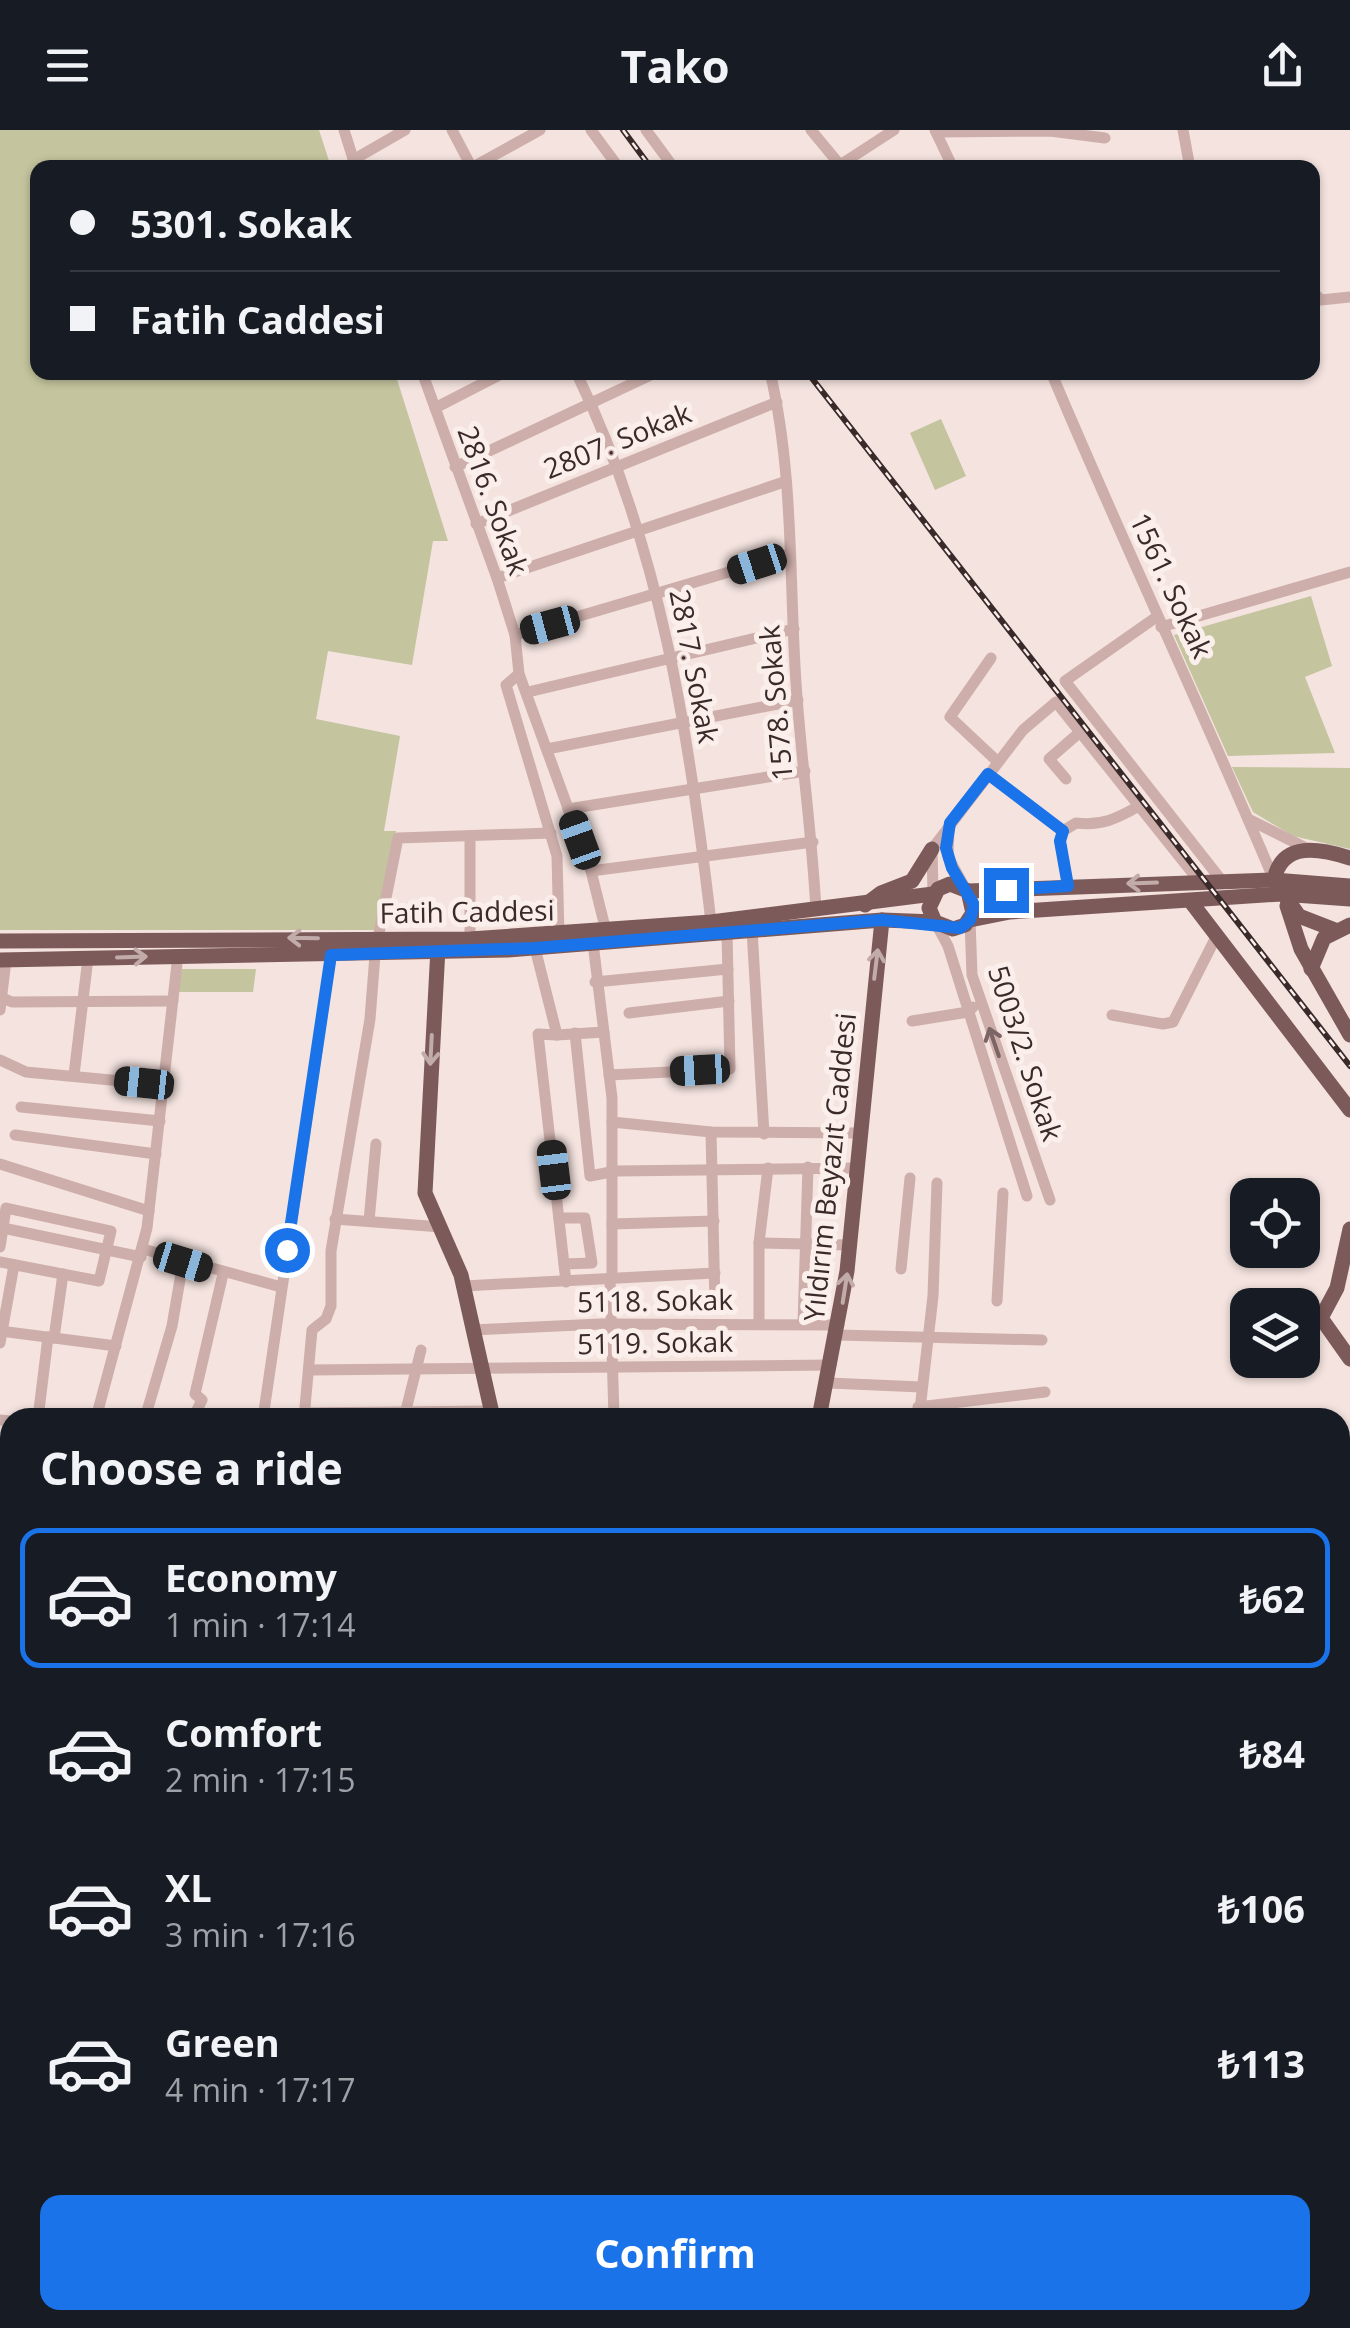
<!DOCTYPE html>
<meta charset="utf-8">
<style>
:root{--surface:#171b24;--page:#242831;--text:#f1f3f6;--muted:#9ea1a6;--line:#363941;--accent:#1a73e8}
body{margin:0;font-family:"Open Sans",sans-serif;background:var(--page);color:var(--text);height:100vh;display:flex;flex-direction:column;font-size:38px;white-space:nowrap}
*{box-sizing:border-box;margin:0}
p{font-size:32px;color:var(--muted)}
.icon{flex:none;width:55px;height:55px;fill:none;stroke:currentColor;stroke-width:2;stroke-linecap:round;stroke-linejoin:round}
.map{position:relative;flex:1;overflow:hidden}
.side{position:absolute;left:0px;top:1278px;width:1350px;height:922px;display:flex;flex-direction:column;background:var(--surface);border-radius:30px 30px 0 0;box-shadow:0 2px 8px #0004}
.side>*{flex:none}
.top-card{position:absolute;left:30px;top:30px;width:1290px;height:220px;border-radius:20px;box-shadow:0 2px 8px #0004;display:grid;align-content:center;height:220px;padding:0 40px;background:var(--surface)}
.buttons{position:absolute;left:1230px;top:1048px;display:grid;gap:20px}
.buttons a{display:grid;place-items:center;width:90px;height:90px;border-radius:20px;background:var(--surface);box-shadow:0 2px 8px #0004;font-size:50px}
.end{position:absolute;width:45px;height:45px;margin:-22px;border:12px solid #1a73e8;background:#fff;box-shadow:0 0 0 5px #fff}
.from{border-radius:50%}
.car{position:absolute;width:30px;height:60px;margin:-30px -15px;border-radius:12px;box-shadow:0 0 8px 2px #0007;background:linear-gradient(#222 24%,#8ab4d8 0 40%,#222 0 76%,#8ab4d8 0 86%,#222 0)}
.top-card b{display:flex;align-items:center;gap:35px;height:95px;font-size:38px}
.top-card b+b{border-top:2px solid var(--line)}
.top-card i{width:25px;height:25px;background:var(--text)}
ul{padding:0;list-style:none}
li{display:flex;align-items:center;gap:30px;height:140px;margin:0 20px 15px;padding:0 20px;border:5px solid transparent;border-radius:20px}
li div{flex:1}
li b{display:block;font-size:38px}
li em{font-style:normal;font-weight:700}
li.selected{border-color:var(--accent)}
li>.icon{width:90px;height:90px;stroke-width:1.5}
h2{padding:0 40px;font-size:45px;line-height:120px}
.cta{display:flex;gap:20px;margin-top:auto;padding:20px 40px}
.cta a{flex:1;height:115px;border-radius:20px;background:var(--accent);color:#fff;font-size:40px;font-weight:700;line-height:115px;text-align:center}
header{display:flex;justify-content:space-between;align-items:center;height:130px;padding:0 40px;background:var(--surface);font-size:45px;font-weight:700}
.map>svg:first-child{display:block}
</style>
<header><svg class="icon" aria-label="menu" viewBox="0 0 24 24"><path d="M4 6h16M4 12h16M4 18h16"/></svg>Tako<svg class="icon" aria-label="share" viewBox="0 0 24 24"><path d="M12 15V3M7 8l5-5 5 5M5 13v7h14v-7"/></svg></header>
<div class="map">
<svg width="1350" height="2198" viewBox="0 0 1350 2198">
<rect width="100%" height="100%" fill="#f4e3df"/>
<g fill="#c4c49e">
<path d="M0,0H319L331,37L38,38V242L395,243L448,411H433L412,535L328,521L316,589L400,606L384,701H396L376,800H0Z"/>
<path d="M941,289L966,346L935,360L910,303Z"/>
<path d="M1311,466L1332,536L1305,547L1335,623L1228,626L1174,505Z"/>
<path d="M1232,637L1350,638V719L1293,706L1253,682Z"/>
<path d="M180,839H256L253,862H177Z"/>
</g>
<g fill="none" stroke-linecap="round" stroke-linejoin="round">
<g stroke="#cdaeaa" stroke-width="11">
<path d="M344,0L356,38"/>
<path d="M452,0L472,38"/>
<path d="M591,0L619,38"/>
<path d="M646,0L674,38"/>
<path d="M811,0L840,35L837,38"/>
<path d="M935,0L953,38"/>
<path d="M1183,0L1190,38"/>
<path d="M936,2L1050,1L1105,8"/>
<path d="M353,30L405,0"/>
<path d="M840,35L894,0"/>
<path d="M471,38L540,0"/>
<path d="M1312,161L1321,170L1350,167"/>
<path d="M422,242L497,448L515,505L519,544L591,741L606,801"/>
<path d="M576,242C660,415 689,603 711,792"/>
<path d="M770,242C794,343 789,450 796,553C801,629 812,704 816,780"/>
<path d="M1051,242C1123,413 1202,579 1274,750"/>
<path d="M435,278L505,242"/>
<path d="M455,337L657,242"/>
<path d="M476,394L777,272"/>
<path d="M497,448L784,352"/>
<path d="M1155,488L1065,551L1222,751"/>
<path d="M1161,497L1350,442"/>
<path d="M515,505L790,424"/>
<path d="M991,528L950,587L998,632"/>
<path d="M519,544L506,555L557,726L559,806"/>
<path d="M528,562L794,499"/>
<path d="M547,619L798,570"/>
<path d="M988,644L1063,701L1060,711L1068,756"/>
<path d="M1066,649L1049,629L1080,602"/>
<path d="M568,679L805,641"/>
<path d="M1248,689L1306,718"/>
<path d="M949,697L948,727L965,758"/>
<path d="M1063,701L1076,693C1102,696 1116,689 1139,676"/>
<path d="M591,741L813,712"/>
<path d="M933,764L932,719L1023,600L1056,572L1199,751"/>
<path d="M970,790L972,845L1050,1070"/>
<path d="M935,792L948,816L1027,1066"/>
<path d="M752,800L764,1004"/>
<path d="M378,808L398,708L551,703"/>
<path d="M470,809V706"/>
<path d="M593,813L612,968V1146"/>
<path d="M535,818L557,905L538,904L566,1152"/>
<path d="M595,852L728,839"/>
<path d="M0,867L12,872L173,871"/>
<path d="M0,880L6,830"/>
<path d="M629,883L729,871"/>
<path d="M1112,885L1163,894L1173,892L1217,805"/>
<path d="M912,891L968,882L973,877"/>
<path d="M575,903L590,1046L616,1041L856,1038"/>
<path d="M557,905L604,902"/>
<path d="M0,930L26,942L164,955"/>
<path d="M74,945L88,828"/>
<path d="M609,945L730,939L727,802"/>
<path d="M21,977L160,991"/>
<path d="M612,992L711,1002L859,1003"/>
<path d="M711,1002L715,1175"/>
<path d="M15,1005L156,1024"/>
<path d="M0,1034L149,1081"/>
<path d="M559,1088H585L592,1133L564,1134"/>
<path d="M335,1089L441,1097"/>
<path d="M369,1091L376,1014"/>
<path d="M612,1094L714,1091"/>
<path d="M759,1113L849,1115"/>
<path d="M0,1117L3,1098"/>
<path d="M143,1119L281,1157"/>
<path d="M0,1132L99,1151L111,1101L6,1078L3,1098L141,1127"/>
<path d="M901,1139L910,1048"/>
<path d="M610,1150L614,1288"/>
<path d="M464,1156L715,1143"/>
<path d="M997,1171L1003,1063"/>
<path d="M759,1194V1113L768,1038"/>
<path d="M803,1194L808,1037"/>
<path d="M472,1200L601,1194L839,1195"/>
<path d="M0,1201L116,1216"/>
<path d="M837,1205L1042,1210"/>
<path d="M54,1208L63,1144"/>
<path d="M0,1213L14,1135"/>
<path d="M310,1240L831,1235"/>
<path d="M829,1253L921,1257"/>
<path d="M918,1277L1045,1262"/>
<path d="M304,1283L490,1281"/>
<path d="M405,1284L421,1220"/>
<path d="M38,1288L48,1207"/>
<path d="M96,1288L147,1098L178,825"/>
<path d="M145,1288L172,1196L183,1132"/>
<path d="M193,1288L202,1270L195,1264L223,1144"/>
<path d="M263,1288L331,825"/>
<path d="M304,1288L312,1200L326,1189L331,1176V1121L370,889L375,825"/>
<path d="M577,1288H612"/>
<path d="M919,1288L933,1166L937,1053"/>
<path d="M1148,1288H1149"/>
<path d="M0,1290L10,1291"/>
<path d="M0,1339H10"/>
<path d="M0,1385H10"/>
<path d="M1340,1572L1350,1564"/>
<path d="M1340,1598L1350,1591"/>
<path d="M1340,1651L1350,1667"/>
<path d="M0,1744L10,1743"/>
<path d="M0,1840L10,1839"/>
<path d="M0,1914L10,1912"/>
<path d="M0,1970L6,2004"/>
<path d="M0,2031L10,2030"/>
<path d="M0,2146L10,2149"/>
<path d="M40,2190L41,2198"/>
<path d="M83,2190L84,2198"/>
<path d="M124,2190V2198"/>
<path d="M148,2190L149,2198"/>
<path d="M192,2190V2198"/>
<path d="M431,2190L432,2198"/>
<path d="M1133,2190V2198"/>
<path d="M1198,2190L1199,2198"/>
<path d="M1249,2190L1250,2198"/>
<path d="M1293,2190L1294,2198"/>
<path d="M1308,2190L1309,2198"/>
<path d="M1334,2190L1335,2198"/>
<path d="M216,2198L352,2190"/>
<path d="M757,2198L758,2190"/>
<path d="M961,2198V2190"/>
</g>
<g stroke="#7d5a5a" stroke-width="15">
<path d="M968,761L1274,750L1350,756"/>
<path d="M1191,772L1350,980"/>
<path d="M865,775L881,763L912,751L932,719"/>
<path d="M1287,776L1301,819L1350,905"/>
<path d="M970,790L1010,782L1281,764L1350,769"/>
<path d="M1335,800L1299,786L1274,750C1282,710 1321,719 1350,728"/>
<path d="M0,811L470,809L711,792L933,764"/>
<path d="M438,818L425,1063L461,1145L493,1288"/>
<path d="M0,830L508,820L882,790L935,792L953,799L965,795L973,783L968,761L950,754L938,759L929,778L935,792"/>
<path d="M1311,839L1324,808L1350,795"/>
<path d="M1350,1099L1337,1158L1321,1188L1350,1229"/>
<path d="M819,1288L847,1141L882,790"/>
<path d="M517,2198L518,2190"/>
<path d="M834,2198V2190"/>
</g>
<g stroke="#3a2a2a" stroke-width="6">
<g id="rail">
<path d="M623,0L651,38"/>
<path d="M807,242L1350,936"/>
</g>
</g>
<use href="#rail" stroke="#fbefec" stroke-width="2.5" stroke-dasharray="8" stroke-linecap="butt"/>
</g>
<defs><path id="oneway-shaft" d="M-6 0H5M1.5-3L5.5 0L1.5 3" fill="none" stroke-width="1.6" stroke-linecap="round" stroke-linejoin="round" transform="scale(2.5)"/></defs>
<g stroke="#c2acaa">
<use href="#oneway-shaft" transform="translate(1142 753) rotate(178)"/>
<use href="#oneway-shaft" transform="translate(303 808) rotate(-179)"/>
<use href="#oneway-shaft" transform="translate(132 827) rotate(-2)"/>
<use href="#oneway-shaft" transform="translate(876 834) rotate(-83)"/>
<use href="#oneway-shaft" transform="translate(431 920) rotate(93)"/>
<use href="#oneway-shaft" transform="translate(845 1158) rotate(-81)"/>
</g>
<use stroke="#7c6564" href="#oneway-shaft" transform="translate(994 912) rotate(-109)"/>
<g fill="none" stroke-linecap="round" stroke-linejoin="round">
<path stroke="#1a73e8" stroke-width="12" d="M287,1120L331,825L535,818L882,790L960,798L970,790L974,775L952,738L946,718L950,693L988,644L1063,701L1060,711L1068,756L1006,760"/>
</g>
<g text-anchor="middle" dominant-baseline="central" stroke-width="10" stroke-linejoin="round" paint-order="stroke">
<g font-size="28" fill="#3a2a2a" stroke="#fbefec">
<text transform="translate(617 310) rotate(-22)">2807. Sokak</text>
<text transform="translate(494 370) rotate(70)">2816. Sokak</text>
<text transform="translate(1172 455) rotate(65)">1561. Sokak</text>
<text transform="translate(695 536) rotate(79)">2817. Sokak</text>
<text transform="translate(775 573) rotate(-95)">1578. Sokak</text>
<text transform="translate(467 781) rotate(-1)">Fatih Caddesi</text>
<text transform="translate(1026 923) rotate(72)">5003/2. Sokak</text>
<text transform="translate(829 1037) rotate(-84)">Yıldırım Beyazıt Caddesi</text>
<text transform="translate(655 1170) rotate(-1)">5118. Sokak</text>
<text transform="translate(655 1212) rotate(-1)">5119. Sokak</text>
</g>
</g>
</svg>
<div class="buttons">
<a><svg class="icon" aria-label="locate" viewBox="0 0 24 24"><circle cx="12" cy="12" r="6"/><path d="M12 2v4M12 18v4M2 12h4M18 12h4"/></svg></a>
<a><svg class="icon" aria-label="layers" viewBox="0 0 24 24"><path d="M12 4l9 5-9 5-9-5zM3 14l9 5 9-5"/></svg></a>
</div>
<i class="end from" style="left:287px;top:1120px"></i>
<i class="end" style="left:1006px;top:760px"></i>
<i class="car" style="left:757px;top:434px;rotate:252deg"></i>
<i class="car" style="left:550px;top:495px;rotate:255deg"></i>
<i class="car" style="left:580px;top:710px;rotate:340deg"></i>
<i class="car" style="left:700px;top:940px;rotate:267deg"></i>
<i class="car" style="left:144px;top:953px;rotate:276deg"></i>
<i class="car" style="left:554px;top:1040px;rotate:353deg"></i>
<i class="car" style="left:183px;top:1132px;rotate:107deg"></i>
<div class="top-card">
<b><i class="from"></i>5301. Sokak</b>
<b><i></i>Fatih Caddesi</b>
</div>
<section class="side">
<h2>Choose a ride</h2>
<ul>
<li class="selected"><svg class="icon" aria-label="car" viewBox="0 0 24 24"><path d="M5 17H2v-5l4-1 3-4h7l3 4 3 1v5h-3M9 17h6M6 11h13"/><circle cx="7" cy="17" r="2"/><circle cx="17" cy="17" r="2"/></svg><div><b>Economy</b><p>1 min · 17:14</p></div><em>₺62</em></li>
<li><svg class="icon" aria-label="car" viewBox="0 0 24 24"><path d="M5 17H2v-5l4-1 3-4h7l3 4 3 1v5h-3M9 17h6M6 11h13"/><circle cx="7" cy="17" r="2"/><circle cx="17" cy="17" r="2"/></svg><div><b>Comfort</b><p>2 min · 17:15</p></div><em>₺84</em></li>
<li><svg class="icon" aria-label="car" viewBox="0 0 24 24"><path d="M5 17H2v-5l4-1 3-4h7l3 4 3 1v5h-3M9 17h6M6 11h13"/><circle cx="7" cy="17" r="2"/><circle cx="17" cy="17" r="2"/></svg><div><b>XL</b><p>3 min · 17:16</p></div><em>₺106</em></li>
<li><svg class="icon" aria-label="car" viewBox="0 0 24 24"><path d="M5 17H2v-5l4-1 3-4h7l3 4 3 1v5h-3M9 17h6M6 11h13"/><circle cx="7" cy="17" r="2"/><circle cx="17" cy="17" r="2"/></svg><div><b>Green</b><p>4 min · 17:17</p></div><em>₺113</em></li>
</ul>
<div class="cta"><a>Confirm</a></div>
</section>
</div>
